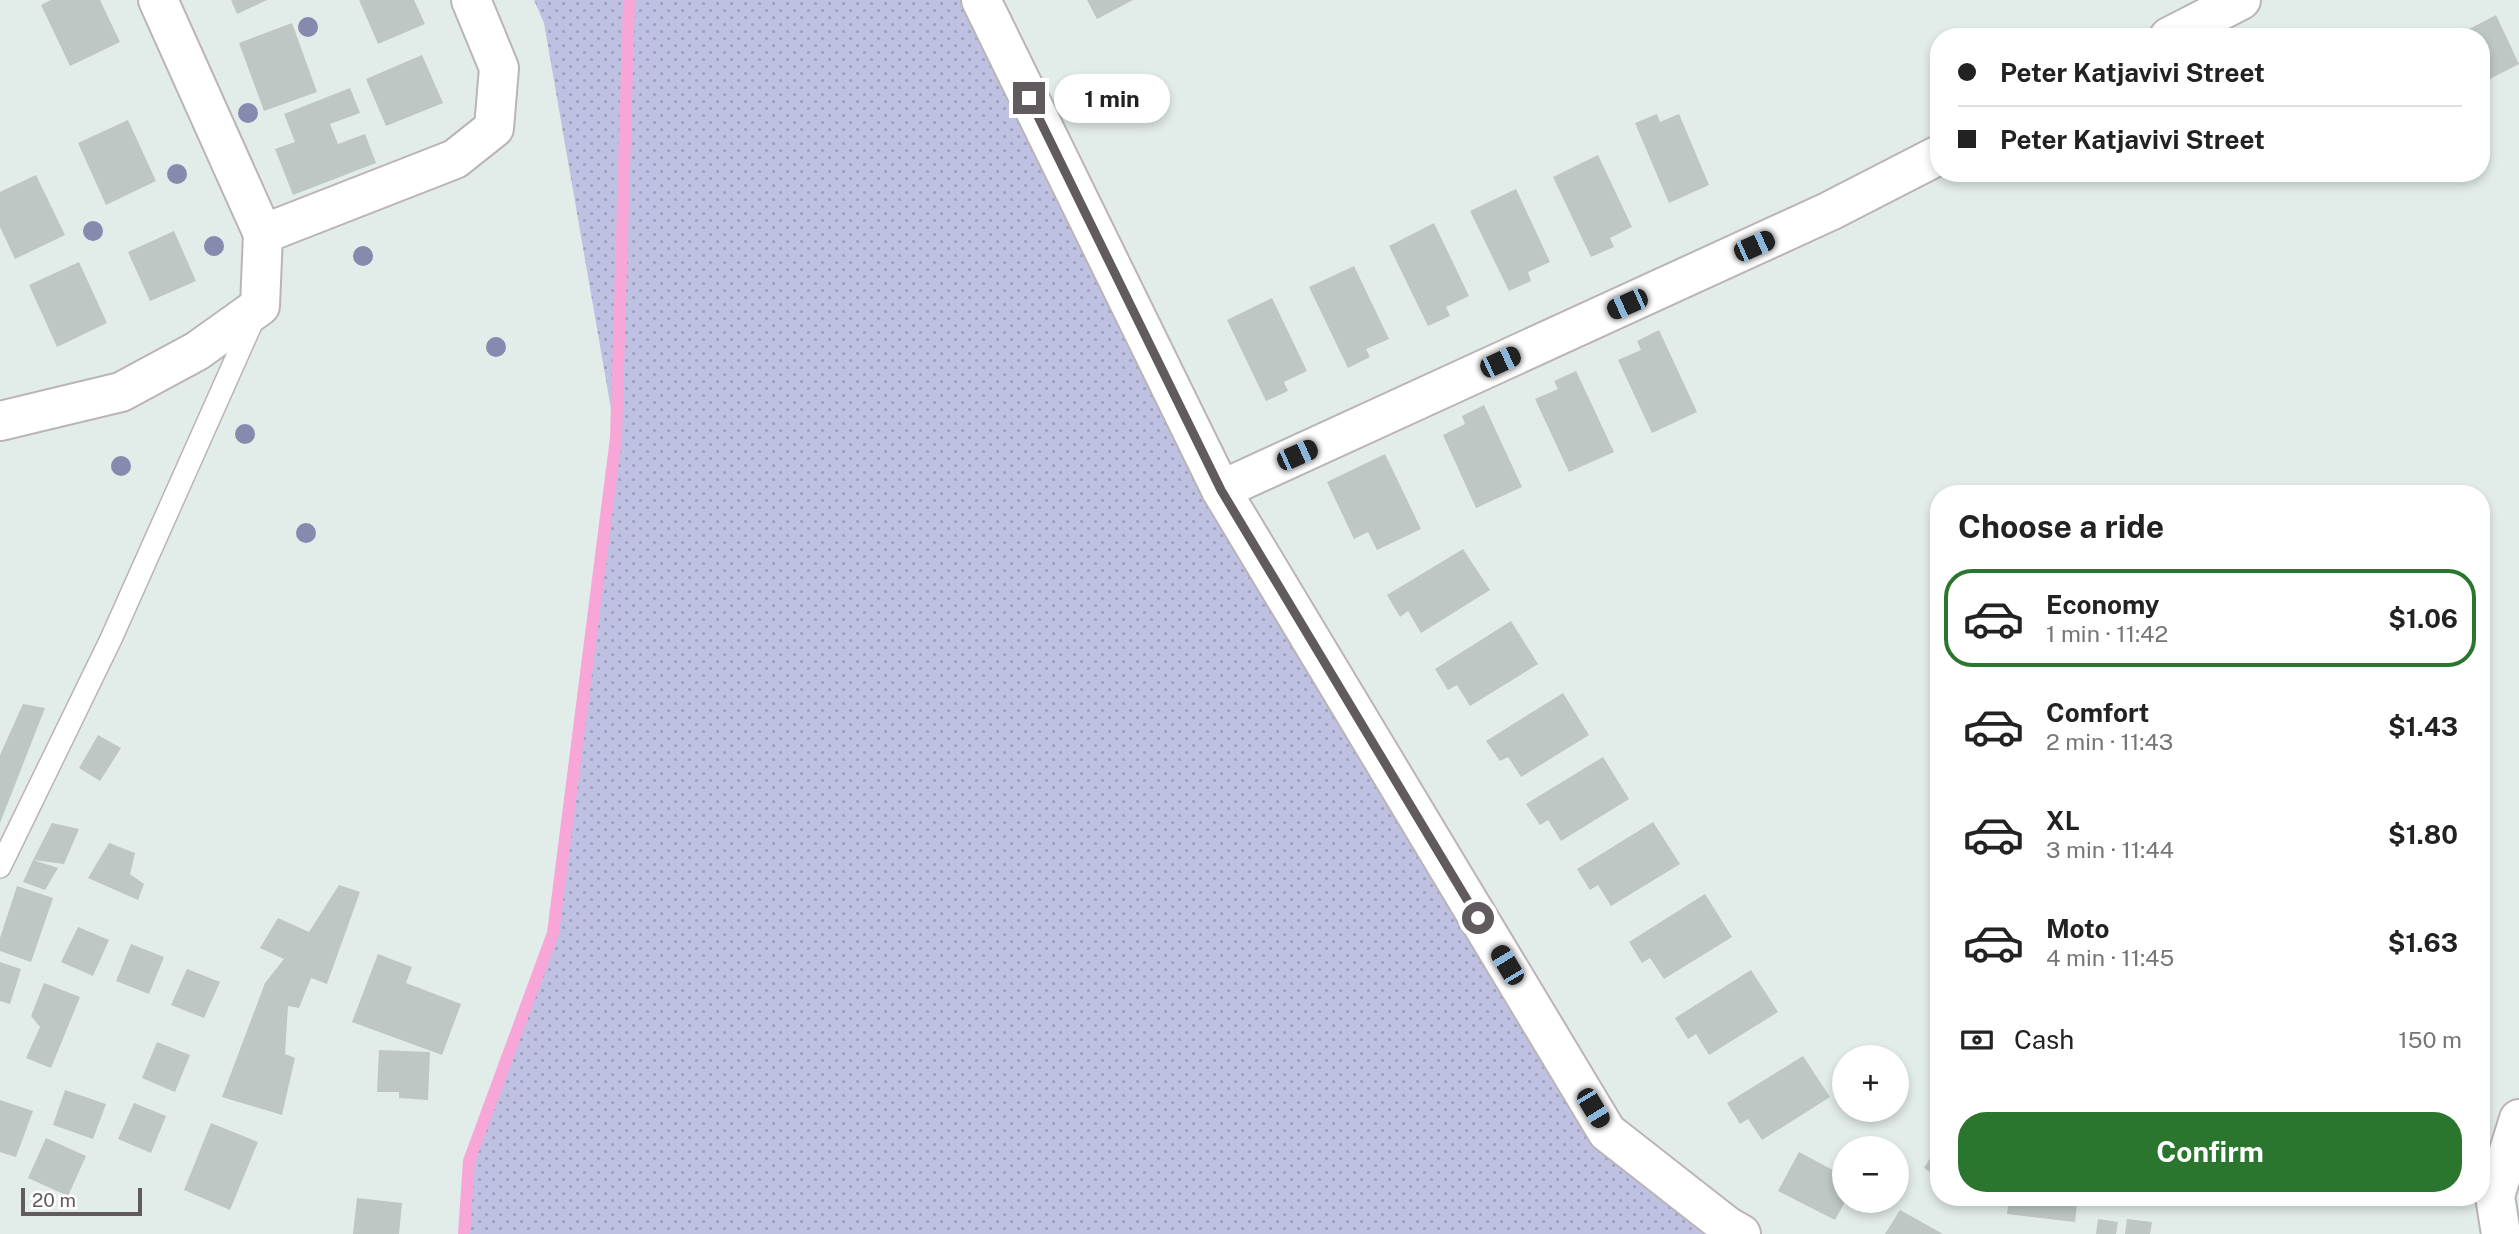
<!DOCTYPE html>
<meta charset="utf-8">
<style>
:root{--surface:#fff;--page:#f2f2f2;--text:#222;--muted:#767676;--line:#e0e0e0;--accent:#2b762f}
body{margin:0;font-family:"Public Sans",sans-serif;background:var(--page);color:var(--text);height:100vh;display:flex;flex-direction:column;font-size:26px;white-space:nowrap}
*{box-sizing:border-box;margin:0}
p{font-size:23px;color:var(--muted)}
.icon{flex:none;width:38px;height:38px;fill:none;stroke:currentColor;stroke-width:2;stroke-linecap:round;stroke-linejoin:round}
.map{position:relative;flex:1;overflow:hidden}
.side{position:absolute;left:1930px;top:485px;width:560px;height:721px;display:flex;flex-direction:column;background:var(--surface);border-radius:28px;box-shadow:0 4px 10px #0003}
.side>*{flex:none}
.banner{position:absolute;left:1930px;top:28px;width:560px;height:154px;border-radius:28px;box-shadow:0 4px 10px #0003;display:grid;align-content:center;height:154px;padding:0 28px;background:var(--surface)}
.fabs{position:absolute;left:1832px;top:1045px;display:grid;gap:14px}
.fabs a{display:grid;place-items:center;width:77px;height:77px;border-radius:50%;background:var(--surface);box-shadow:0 4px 10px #0003;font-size:35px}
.scale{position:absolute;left:21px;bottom:18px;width:121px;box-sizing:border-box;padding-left:7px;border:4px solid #615a5e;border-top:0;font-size:19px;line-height:24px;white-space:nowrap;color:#615a5e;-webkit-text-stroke:5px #fff;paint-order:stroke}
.end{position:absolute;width:32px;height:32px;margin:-16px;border:9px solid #615a5e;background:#fff;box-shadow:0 0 0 4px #fff}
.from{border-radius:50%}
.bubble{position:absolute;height:49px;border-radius:24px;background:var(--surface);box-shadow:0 4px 10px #0003;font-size:23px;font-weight:700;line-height:49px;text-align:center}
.car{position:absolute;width:21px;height:42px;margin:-21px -10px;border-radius:9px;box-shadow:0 0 5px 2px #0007;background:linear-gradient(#222 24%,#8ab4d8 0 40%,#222 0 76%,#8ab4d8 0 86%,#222 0)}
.banner b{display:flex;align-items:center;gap:24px;height:66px;font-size:26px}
.banner b+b{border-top:2px solid var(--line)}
.banner i{width:18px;height:18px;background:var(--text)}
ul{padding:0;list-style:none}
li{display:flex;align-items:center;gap:21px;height:98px;margin:0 14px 10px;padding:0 14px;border:4px solid transparent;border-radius:28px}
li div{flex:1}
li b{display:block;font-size:26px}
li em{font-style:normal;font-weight:700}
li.on{border-color:var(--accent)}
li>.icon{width:63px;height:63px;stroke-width:1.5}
h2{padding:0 28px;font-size:32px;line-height:84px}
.pay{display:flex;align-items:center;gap:18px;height:77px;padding:0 28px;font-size:26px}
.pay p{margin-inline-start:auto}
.button{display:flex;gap:14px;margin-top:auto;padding:14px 28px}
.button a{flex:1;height:80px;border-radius:28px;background:var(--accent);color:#fff;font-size:28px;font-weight:700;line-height:80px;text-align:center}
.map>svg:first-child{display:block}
</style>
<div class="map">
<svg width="2519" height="1234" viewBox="0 0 2519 1234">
<defs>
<pattern id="grass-dots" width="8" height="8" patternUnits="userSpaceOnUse" patternTransform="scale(1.75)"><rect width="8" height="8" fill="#bfc1e2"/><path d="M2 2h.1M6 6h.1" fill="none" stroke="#9fa0ba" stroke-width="1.8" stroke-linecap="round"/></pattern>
</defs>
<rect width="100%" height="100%" fill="#e2ece9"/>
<path fill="url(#grass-dots)" d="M534,0H981L1221,490L1607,1132L1741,1234H464L469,1161L553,933L616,438L544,23Z"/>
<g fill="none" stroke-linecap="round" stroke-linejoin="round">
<path stroke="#f8a5d7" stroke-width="12" d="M464,1234L469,1161L553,933L616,438L629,0"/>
</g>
<g fill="#bec7c4">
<path d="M51,0H100L120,42L70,66L41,5Z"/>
<path d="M231,0H267L237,14Z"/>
<path d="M359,0H414L425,24L378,44Z"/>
<path d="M1087,0H1133L1097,19Z"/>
<path d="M2496,15L2519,64L2482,83V37H2454Z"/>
<path d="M292,23L317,92L264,111L239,43Z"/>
<path d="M422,55L443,103L386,126L366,79Z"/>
<path d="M350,88L360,113L330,124L338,144L365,134L376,163L293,195L275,149L295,142L284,114Z"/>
<path d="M1657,114L1660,122L1679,114L1709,185L1669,203L1635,123Z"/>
<path d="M128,120L156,181L106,205L78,143Z"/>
<path d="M1598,155L1632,227L1610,238L1614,247L1591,257L1553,177Z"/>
<path d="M36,175L65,235L15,259L0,227V192Z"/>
<path d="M1516,189L1550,262L1528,272L1531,281L1509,291L1470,211Z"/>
<path d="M1434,223L1469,296L1446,307L1450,316L1428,326L1389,246Z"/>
<path d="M174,231L196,281L150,301L128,252Z"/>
<path d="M79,262L107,323L57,347L29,285Z"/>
<path d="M1354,266L1389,339L1366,349L1370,357L1348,368L1309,287Z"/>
<path d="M1272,298L1307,371L1284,382L1288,391L1266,401L1227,320Z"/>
<path d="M1659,330L1697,412L1652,433L1618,360L1641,350L1637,341Z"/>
<path d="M1576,371L1614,452L1569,472L1535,399L1558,389L1554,381Z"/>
<path d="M1484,405L1522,487L1476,508L1443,435L1465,424L1462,416Z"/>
<path d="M1385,454L1421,529L1377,550L1368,532L1354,539L1327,482Z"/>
<path d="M1463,549L1490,590L1421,633L1408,611L1400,617L1387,595Z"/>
<path d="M1511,621L1538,664L1470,706L1457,685L1448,690L1435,669Z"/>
<path d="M1563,693L1589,735L1521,777L1508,757L1500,761L1486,741Z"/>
<path d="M23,704L45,708L0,823V755Z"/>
<path d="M98,735L121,748L100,781L79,768Z"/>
<path d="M1603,757L1629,799L1561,841L1548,820L1540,825L1526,804Z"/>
<path d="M1653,822L1680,864L1611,906L1598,885L1590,890L1577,869Z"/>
<path d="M52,823L79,829L64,864L33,860L58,868L45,890L23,882L33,860Z"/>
<path d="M109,843L135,853L130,874L144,884L138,900L88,878Z"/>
<path d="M339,885L360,892L327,984L311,978L299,1008L288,1006L285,1054L295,1058L282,1115L222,1097L265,983L284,959L260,948L278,918L309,932Z"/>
<path d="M17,886L53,898L31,962L0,951V938Z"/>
<path d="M1705,894L1732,937L1664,979L1650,958L1642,963L1629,942Z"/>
<path d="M78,927L109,940L93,976L61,962Z"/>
<path d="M131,944L164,957L149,994L116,981Z"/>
<path d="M378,954L412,967L406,983L461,1004L442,1055L352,1022Z"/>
<path d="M0,962L21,969L10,1004L0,1001Z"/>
<path d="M187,969L220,982L204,1018L171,1005Z"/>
<path d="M1751,970L1778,1012L1709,1055L1696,1034L1688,1039L1675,1018Z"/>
<path d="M44,983L80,997L51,1068L26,1058L40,1027L31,1016Z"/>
<path d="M157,1042L190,1055L175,1092L142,1078Z"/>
<path d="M379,1050L430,1052L428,1100L399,1098V1092H377Z"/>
<path d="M1803,1056L1830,1097L1762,1140L1748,1119L1740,1124L1727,1103Z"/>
<path d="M65,1090L106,1104L93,1139L53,1125Z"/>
<path d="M0,1100L33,1111L16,1157L0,1152Z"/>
<path d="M134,1103L166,1116L151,1153L118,1139Z"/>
<path d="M211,1123L258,1142L230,1210L184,1190Z"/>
<path d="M46,1138L86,1156L68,1196L28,1178Z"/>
<path d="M1939,1144V1178L1924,1168Z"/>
<path d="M1799,1152L1844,1176L1846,1200L1835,1220L1778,1191Z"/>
<path d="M2009,1197H2078L2075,1222L2007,1214Z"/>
<path d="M357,1198L402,1203L399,1234H353Z"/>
<path d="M1900,1210L1943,1234H1885Z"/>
<path d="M2098,1219L2118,1222L2116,1234H2096Z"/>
<path d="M2127,1219L2152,1222L2150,1234H2125Z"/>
</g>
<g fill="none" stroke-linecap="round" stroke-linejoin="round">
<g stroke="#bbb4b7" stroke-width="24">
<path id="lane" d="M0,867L111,639L255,316"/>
</g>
<g stroke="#bbb4b7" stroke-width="42">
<g id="street">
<path d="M158,0L263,234"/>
<path d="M981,0L1221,490L1607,1132L1727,1226L1741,1234"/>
<path d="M2169,37L2241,0"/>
<path d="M0,421L121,392L197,351L260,306L263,234L455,159L494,128L499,68L471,0"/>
<path d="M1221,490L1830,211L1939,155"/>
<path d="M2501,1234L2495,1196L2519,1119"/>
</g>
</g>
<use href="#lane" stroke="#fff" stroke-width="21"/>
<use href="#street" stroke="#fff" stroke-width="38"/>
</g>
<g fill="#868aaf">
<circle cx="308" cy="27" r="10"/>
<circle cx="248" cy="113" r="10"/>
<circle cx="177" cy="174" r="10"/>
<circle cx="93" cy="231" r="10"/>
<circle cx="214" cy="246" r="10"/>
<circle cx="363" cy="256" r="10"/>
<circle cx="496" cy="347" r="10"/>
<circle cx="245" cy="434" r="10"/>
<circle cx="121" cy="466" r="10"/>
<circle cx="306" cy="533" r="10"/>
</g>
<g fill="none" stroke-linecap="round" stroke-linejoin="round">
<path stroke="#615a5e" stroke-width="9" d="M1029,98L1221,490L1478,918"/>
</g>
</svg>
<div class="fabs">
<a>+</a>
<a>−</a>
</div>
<div class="scale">20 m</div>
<i class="end from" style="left:1478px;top:918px"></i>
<i class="end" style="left:1029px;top:98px"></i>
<div class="bubble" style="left:1054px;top:74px;width:116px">1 min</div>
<i class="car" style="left:1754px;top:246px;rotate:66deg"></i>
<i class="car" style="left:1627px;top:304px;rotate:246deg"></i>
<i class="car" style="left:1500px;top:362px;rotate:65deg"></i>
<i class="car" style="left:1297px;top:455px;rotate:66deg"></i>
<i class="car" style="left:1507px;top:965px;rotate:329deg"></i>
<i class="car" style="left:1593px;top:1108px;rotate:149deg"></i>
<div class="banner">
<b><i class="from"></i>Peter Katjavivi Street</b>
<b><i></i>Peter Katjavivi Street</b>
</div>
<section class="side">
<h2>Choose a ride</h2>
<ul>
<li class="on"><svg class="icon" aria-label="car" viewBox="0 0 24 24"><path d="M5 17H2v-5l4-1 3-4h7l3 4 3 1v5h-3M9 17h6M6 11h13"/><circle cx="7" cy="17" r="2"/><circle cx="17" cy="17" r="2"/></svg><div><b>Economy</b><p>1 min · 11:42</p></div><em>$1.06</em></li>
<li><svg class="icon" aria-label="car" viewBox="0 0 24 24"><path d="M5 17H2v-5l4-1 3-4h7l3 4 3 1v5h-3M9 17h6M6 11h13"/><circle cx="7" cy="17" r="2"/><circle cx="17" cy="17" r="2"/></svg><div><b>Comfort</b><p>2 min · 11:43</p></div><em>$1.43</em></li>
<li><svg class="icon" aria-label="car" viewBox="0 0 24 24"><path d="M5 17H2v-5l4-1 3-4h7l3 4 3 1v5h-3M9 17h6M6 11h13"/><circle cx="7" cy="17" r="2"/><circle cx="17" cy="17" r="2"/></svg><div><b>XL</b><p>3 min · 11:44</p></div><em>$1.80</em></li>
<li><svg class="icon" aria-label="car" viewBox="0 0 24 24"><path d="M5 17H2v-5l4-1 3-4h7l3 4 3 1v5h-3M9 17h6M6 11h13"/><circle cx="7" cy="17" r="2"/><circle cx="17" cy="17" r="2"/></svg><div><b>Moto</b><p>4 min · 11:45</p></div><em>$1.63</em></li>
</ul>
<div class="pay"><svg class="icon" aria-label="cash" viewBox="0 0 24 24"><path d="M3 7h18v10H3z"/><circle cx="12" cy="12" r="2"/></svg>Cash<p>150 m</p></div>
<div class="button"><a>Confirm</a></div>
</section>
</div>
